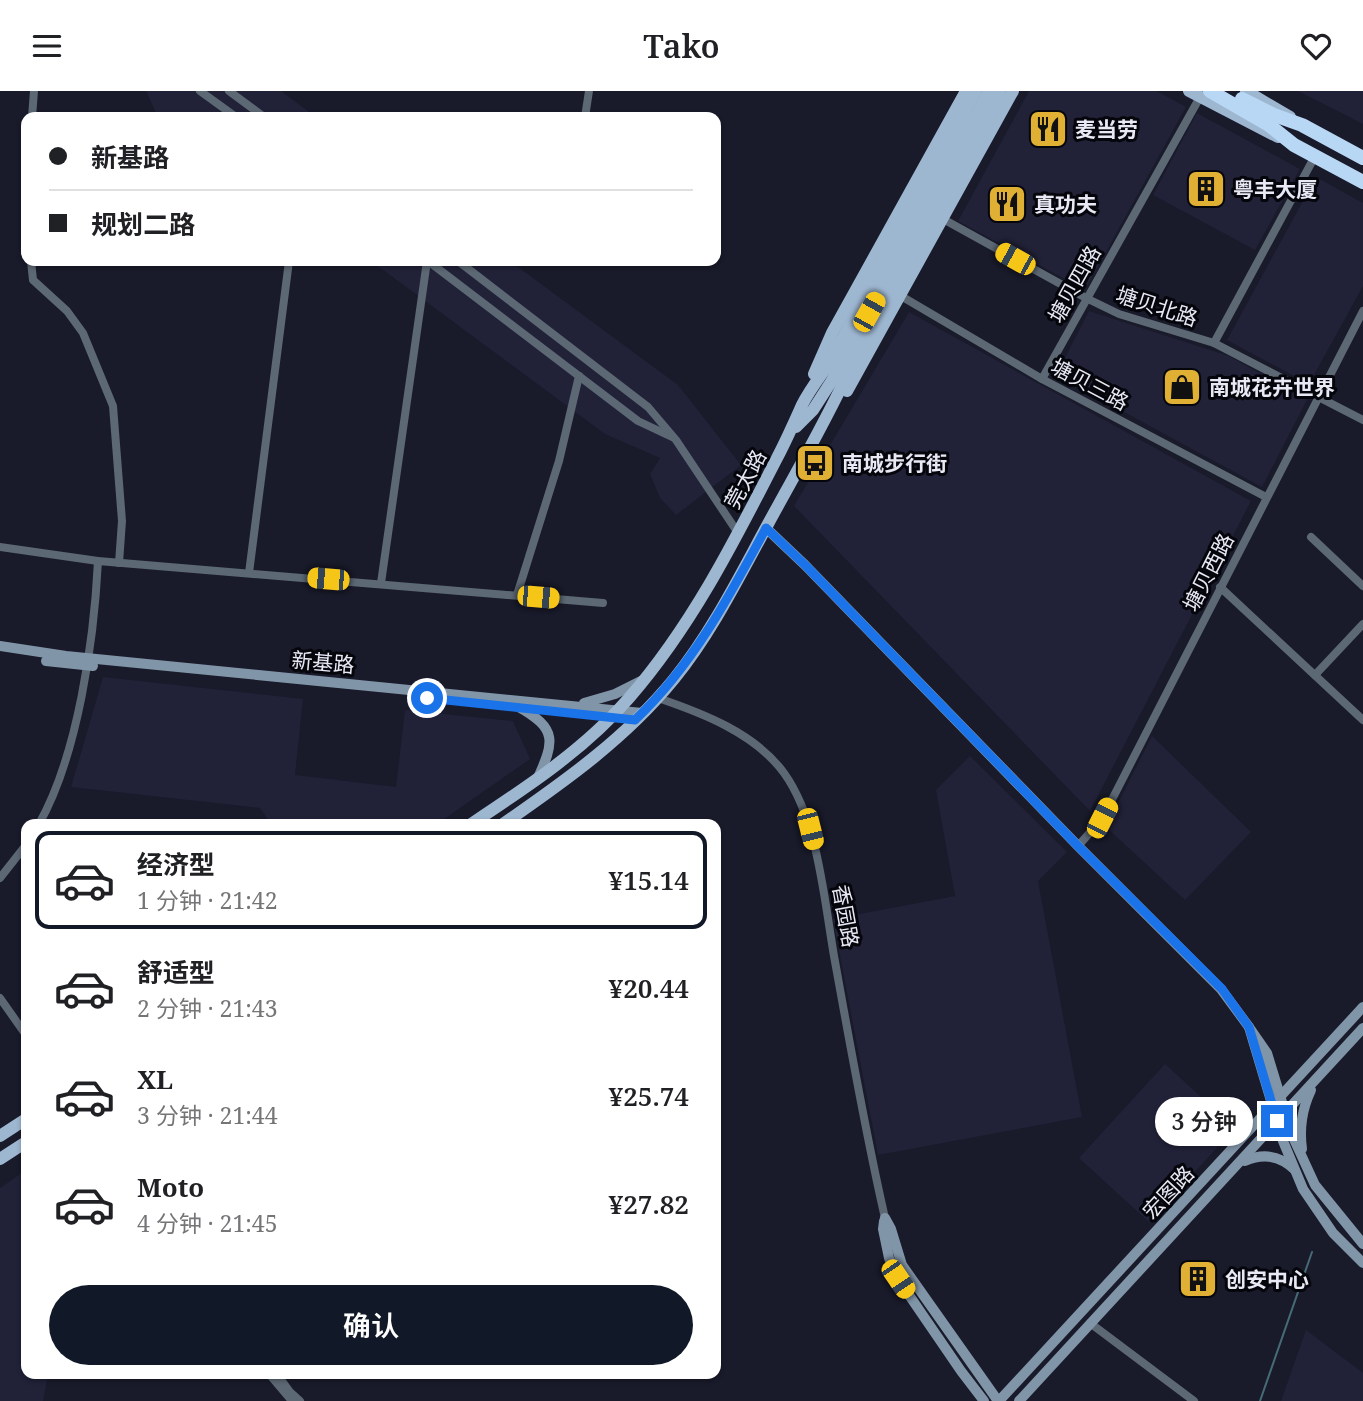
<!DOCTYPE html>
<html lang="zh">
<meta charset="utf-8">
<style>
:root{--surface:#fff;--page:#f2f2f2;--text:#202124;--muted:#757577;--line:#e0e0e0;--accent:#111827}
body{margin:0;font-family:"Noto Serif","Noto Sans SC",serif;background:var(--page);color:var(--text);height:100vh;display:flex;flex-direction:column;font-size:26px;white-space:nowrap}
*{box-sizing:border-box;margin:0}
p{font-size:23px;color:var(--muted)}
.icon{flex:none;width:38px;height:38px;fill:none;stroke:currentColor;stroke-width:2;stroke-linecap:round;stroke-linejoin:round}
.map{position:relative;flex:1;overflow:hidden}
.side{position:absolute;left:21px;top:728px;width:700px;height:560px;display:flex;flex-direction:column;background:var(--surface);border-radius:14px;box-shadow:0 2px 5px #0004}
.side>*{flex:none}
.top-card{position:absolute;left:21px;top:21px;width:700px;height:154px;border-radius:14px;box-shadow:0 2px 5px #0004;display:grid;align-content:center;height:154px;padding:0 28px;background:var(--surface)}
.end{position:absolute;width:32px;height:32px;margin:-16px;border:9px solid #1a73e8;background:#fff;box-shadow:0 0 0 4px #fff}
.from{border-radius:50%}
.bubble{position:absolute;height:49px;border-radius:24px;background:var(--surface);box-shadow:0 2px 5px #0004;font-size:23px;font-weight:600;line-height:49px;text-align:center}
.car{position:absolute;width:21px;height:42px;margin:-21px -10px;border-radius:9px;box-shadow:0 0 5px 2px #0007;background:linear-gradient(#f5c518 24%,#345 0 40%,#f5c518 0 76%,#345 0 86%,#f5c518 0)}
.top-card b{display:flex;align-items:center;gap:24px;height:66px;font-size:26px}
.top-card b+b{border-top:2px solid var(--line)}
.top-card i{width:18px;height:18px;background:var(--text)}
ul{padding:12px 0 0;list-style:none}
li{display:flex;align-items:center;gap:21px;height:98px;margin:0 14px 10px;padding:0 14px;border:4px solid transparent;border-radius:14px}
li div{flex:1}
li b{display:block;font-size:26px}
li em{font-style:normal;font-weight:600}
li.selected{border-color:var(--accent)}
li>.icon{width:63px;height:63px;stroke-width:1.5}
.cta{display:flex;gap:14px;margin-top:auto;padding:14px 28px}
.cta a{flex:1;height:80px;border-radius:42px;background:var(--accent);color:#fff;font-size:28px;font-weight:600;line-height:80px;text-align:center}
header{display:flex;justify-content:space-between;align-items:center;height:91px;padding:0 28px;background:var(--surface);font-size:32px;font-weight:600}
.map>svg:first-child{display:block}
</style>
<header><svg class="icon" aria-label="menu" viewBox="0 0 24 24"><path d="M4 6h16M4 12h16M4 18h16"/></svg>Tako<svg class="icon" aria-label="heart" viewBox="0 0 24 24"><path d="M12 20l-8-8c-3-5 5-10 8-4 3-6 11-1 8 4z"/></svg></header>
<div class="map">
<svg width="1363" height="1310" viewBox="0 0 1363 1310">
<rect width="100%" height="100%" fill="#191a2a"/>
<g fill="#212138">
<path d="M146,0H281L316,26H158Z"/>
<path d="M1029,0H1157L1186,16L1085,199L958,130Z"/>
<path d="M1298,0H1363V33Z"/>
<path d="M1197,22L1300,78L1255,159L1153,104Z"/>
<path d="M1316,86L1363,112V195L1309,293L1227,249Z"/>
<path d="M371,170H510L678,294L741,374L676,424L660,407L650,383L660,367L605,343Z"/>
<path d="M1089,220L1229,265L1307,309L1262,396L1056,284Z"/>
<path d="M909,221L1251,410L1090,720L794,415Z"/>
<path d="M103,586L303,608L295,684L396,696L405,619L513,630L530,668L437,733H271L260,717L71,696Z"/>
<path d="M1152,645L1251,741L1185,809L1106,736Z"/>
<path d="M970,665L1067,761L1038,790L1082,1026L878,1064L833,828L955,805L936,699Z"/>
<path d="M1165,973L1235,1037L1149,1131L1079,1067Z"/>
<path d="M26,1079V1283H48L43,1310H0V1097Z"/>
<path d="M1306,1239L1363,1282V1310H1281Z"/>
</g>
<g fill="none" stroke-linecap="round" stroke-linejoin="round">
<path stroke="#466b76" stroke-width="2" d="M1260,1310L1312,1161"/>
<g stroke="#5c6874" stroke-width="8">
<path d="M200,0L236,26"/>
<path d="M229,0L264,26"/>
<path d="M32,26L34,0"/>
<path d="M585,26L589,0"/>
<path d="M943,128L1086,207L1119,223L1214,252L1363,329"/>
<path d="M31,170L33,189L67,220L83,242L113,315L122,430L119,472"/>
<path d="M428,170L638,330L672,346"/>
<path d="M458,170L648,316L676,349L738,442"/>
<path d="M901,205L1042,288L1266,406"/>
<path d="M1214,252L1315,65"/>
<path d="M1042,288L1200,6"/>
<path d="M1311,446L1363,495"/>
<path d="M0,456L98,470L603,512"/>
<path d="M249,482L289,170"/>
<path d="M381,492L427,170"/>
<path d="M1220,496L1363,629"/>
<path d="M517,504L559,370L579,285"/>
<path d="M1315,584L1363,533"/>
<path d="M658,607C702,622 755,642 784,682C818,729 824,808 834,865C850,953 865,1040 885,1127"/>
<path d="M39,733C78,664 94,549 98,470"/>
<path d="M1078,755L1102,728L1363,220"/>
<path d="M0,787L26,754"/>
<path d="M0,907L26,944"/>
<path d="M1090,1232L1194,1310"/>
<path d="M269,1283L292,1310"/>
<path d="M277,1283L290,1301L300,1310"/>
</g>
<g stroke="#8195a8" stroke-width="10">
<path d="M766,437L805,474L1078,755L1221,898L1249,936"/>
<path d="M0,555L66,565L642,622"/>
<path d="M46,570L93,575"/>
<path d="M584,612L615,603L641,590"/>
<path d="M517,615C559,638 554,651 537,689"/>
<path d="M1302,1058C1299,1036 1302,1018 1311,999"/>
<path d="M1245,1070C1263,1062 1279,1064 1294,1078"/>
<path d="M885,1127L891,1138L902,1174L998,1310"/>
<path d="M884,1130L883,1138L889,1167L898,1188L961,1280L984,1310"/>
<path d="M1363,1153L1315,1094L1292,1044L1267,962L1249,936L1283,1050L1303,1098L1333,1142L1363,1172"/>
<path d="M999,1310L1363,916"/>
<path d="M1019,1310L1363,937"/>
</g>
<g stroke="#9eb7d1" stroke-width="12">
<path d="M1189,0L1278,46"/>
<path d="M1246,0L1290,26"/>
<path d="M814,283L832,242L966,0"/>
<path d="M847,300L1013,0"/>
<path d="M796,336L813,319L831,291L989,0"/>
<path d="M471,733C527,696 585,658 629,607C691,536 734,451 777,367C786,350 794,332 802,314C809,300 819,287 828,274L976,0"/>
<path d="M503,733C565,690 626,647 674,588C712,541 739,486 768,433C795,383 824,334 848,282L1000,0"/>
<path d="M0,1045L26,1028"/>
<path d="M0,1068L26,1051"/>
</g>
<g stroke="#b8d7f5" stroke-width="14">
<path d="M1210,0L1269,34L1294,54L1363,91"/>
<path d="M1242,8L1274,24L1302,34L1363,67"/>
</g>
</g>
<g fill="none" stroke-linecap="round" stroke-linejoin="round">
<path stroke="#1a73e8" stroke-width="9" d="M427,607L635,629C693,574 729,506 766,437L805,474L1078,755L1222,898L1249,936L1277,1030"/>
</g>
<defs>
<g id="restaurant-square" transform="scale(2.0125)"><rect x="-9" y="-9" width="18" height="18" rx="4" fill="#e0b034" stroke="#05060c"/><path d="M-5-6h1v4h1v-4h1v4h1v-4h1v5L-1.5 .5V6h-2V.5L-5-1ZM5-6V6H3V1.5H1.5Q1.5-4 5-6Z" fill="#111"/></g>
<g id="building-square" transform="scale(2.0125)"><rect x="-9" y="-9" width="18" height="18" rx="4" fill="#e0b034" stroke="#05060c"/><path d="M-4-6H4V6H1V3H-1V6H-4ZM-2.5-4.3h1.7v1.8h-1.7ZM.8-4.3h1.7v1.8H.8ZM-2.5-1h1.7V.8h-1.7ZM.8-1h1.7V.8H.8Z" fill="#111"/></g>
<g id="shop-square" transform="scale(2.0125)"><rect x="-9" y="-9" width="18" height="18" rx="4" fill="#e0b034" stroke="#05060c"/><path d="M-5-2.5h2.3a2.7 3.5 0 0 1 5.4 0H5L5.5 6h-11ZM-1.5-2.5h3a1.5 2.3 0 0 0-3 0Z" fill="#111"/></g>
<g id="bus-square" transform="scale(2.0125)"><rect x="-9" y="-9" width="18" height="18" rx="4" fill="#e0b034" stroke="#05060c"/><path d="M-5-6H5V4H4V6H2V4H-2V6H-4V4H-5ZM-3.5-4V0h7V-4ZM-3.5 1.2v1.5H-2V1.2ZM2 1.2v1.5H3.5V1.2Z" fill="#111"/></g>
</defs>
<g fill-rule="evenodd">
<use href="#restaurant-square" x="1048" y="38"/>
<use href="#building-square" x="1206" y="98"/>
<use href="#restaurant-square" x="1007" y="113"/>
<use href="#shop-square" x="1182" y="296"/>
<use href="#bus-square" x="815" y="372"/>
<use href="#building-square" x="1198" y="1188"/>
</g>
<g text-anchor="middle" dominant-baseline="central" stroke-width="6" stroke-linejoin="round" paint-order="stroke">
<g font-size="21" font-weight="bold" fill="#e8e9f5" stroke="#05060c" text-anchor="start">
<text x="1075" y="38">麦当劳</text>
<text x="1233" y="98">粤丰大厦</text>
<text x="1034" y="113">真功夫</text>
<text x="1209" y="296">南城花卉世界</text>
<text x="842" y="372">南城步行街</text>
<text x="1225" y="1188">创安中心</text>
</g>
<g font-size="21" fill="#e8e9f5" stroke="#05060c">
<text transform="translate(1074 193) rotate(-61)">塘贝四路</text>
<text transform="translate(1157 215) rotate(18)">塘贝北路</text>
<text transform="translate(1090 293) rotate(28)">塘贝三路</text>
<text transform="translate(745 388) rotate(-62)">莞太路</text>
<text transform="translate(1208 481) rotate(-63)">塘贝西路</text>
<text transform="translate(323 571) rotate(5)">新基路</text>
<text transform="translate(846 825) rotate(80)">香园路</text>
<text transform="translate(1168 1101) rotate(-47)">宏图路</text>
</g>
</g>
</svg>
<i class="end from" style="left:427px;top:607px"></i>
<i class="end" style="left:1277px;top:1030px"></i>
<div class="bubble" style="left:1155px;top:1006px;width:98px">3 分钟</div>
<i class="car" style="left:1015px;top:168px;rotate:299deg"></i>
<i class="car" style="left:869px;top:221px;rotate:29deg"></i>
<i class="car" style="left:328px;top:488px;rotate:275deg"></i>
<i class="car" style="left:538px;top:506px;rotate:95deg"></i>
<i class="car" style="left:1102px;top:727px;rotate:27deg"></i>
<i class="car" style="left:810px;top:738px;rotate:166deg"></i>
<i class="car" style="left:898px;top:1188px;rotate:146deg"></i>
<div class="top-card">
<b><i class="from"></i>新基路</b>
<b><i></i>规划二路</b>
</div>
<section class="side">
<ul>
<li class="selected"><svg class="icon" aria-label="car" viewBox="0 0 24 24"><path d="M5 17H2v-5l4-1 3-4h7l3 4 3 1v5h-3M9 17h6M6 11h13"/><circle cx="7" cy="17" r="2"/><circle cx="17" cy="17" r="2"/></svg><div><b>经济型</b><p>1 分钟 · 21:42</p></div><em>¥15.14</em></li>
<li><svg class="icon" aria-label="car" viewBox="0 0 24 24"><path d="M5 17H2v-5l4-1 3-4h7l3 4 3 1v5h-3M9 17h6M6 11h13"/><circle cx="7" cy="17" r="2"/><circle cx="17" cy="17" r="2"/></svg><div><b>舒适型</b><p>2 分钟 · 21:43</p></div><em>¥20.44</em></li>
<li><svg class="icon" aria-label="car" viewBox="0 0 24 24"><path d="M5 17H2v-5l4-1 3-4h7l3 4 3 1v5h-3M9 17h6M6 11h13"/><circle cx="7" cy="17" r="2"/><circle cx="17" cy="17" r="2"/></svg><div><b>XL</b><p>3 分钟 · 21:44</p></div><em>¥25.74</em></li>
<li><svg class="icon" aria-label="car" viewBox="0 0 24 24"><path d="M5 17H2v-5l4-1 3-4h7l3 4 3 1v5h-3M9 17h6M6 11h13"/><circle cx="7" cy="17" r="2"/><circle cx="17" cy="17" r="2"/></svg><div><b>Moto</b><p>4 分钟 · 21:45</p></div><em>¥27.82</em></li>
</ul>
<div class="cta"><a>确认</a></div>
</section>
</div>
